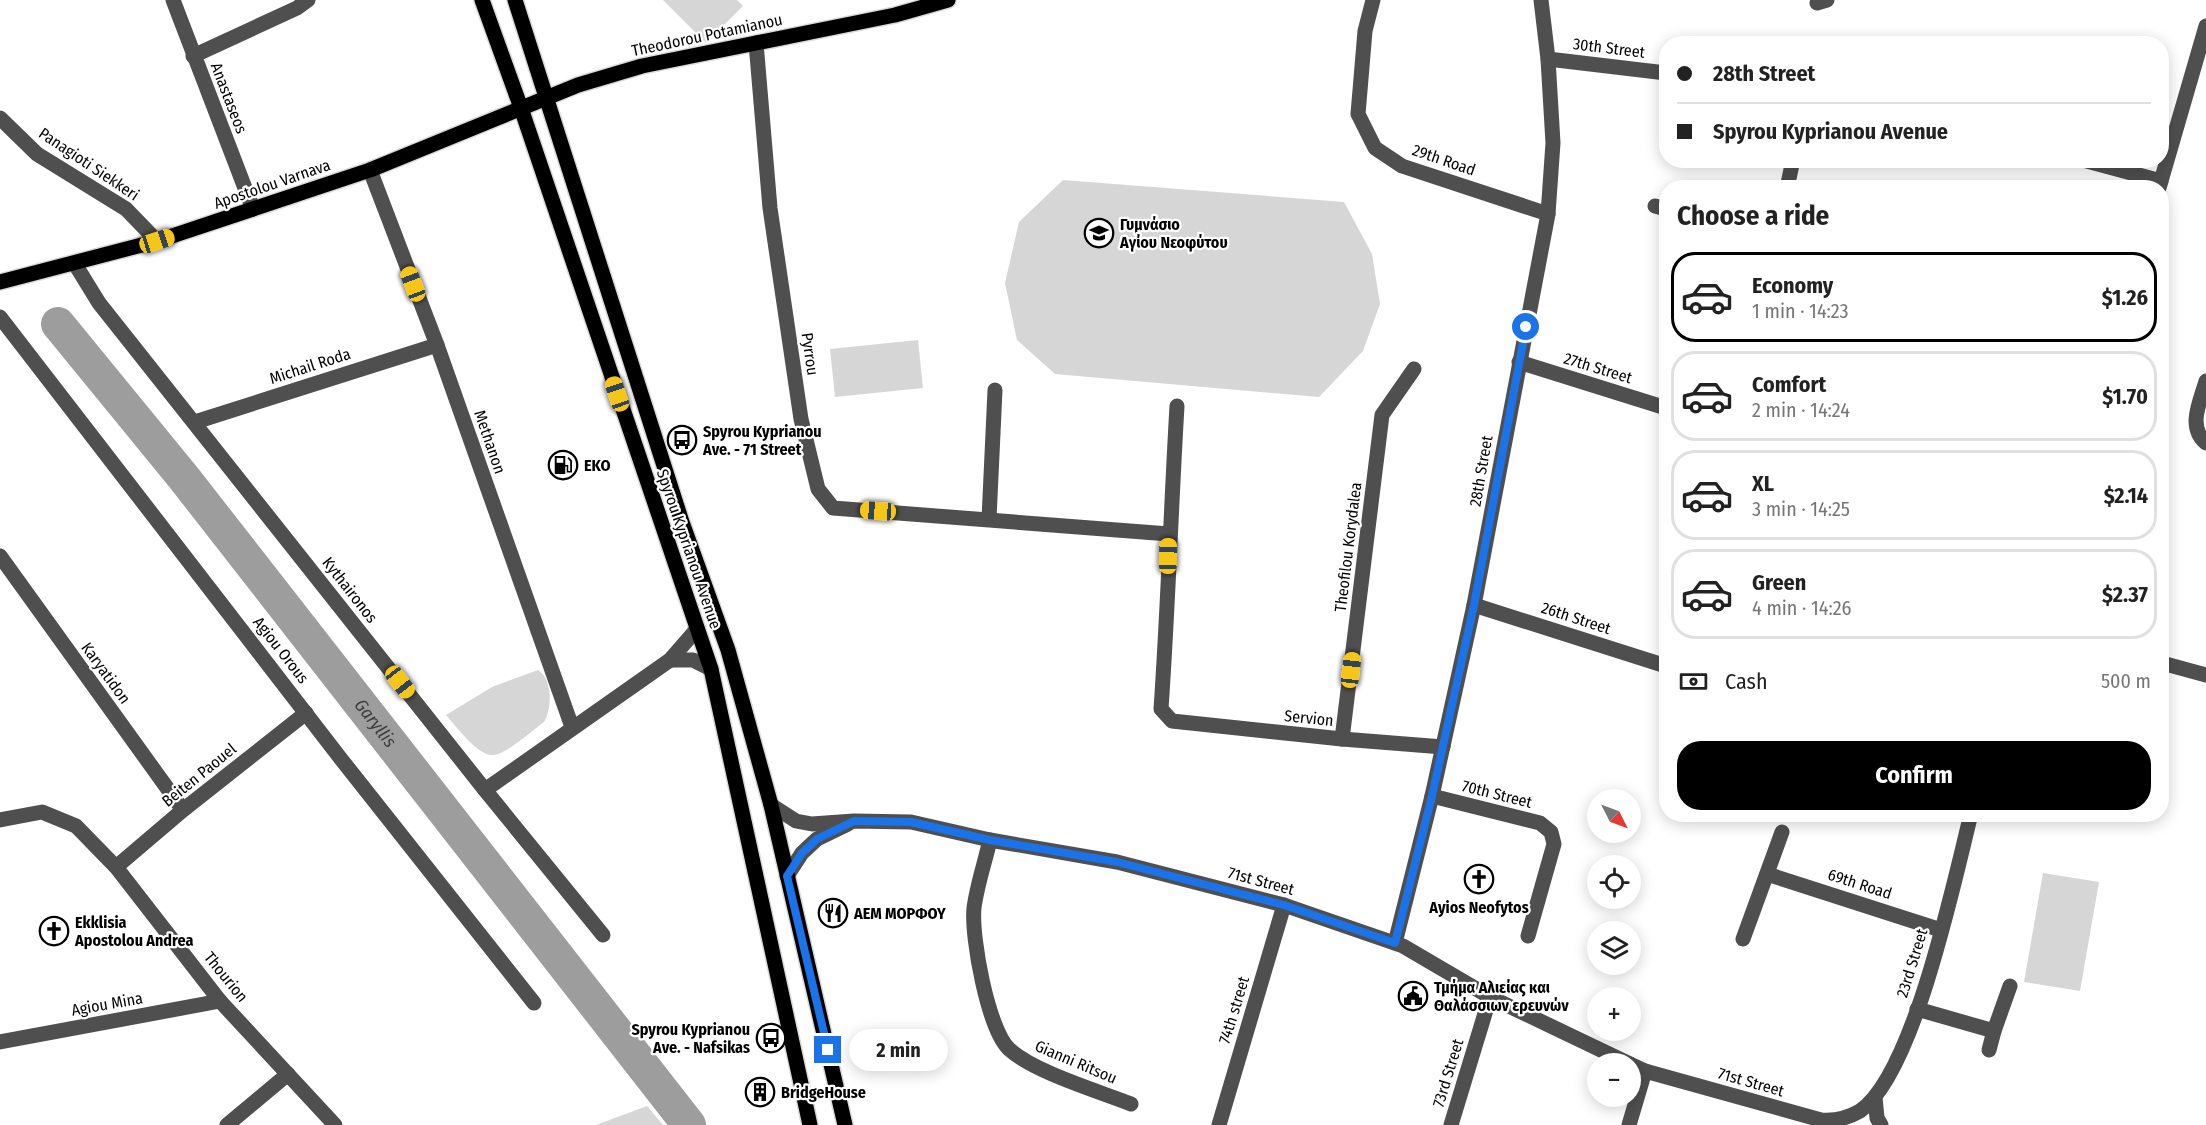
<!DOCTYPE html>
<meta charset="utf-8">
<style>
:root{--surface:#fff;--page:#f6f6f6;--text:#222;--muted:#767676;--line:#e0e0e0;--accent:#000}
body{margin:0;font-family:"Fira Sans Condensed",sans-serif;background:var(--page);color:var(--text);height:100vh;display:flex;flex-direction:column;font-size:22px;white-space:nowrap}
*{box-sizing:border-box;margin:0}
p{font-size:20px;color:var(--muted)}
.icon{flex:none;width:33px;height:33px;fill:none;stroke:currentColor;stroke-width:2;stroke-linecap:round;stroke-linejoin:round}
.map{position:relative;flex:1;overflow:hidden}
.panel{position:absolute;left:1659px;top:180px;width:510px;height:642px;display:flex;flex-direction:column;background:var(--surface);border-radius:24px;box-shadow:0 3px 15px #0003}
.panel>*{flex:none}
.guide{position:absolute;left:1659px;top:36px;width:510px;height:132px;border-radius:24px;box-shadow:0 3px 15px #0003;display:grid;align-content:center;height:132px;padding:0 18px;background:var(--surface)}
.needle{width:39px;rotate:132deg}
.fabs{position:absolute;left:1587px;top:789px;display:grid;gap:12px}
.fabs a{display:grid;place-items:center;width:54px;height:54px;border-radius:50%;background:var(--surface);box-shadow:0 3px 15px #0003;font-size:30px}
.end{position:absolute;width:27px;height:27px;margin:-14px;border:8px solid #1a73e8;background:#fff;box-shadow:0 0 0 3px #fff}
.from{border-radius:50%}
.bubble{position:absolute;height:42px;border-radius:21px;background:var(--surface);box-shadow:0 3px 15px #0003;font-size:20px;font-weight:700;line-height:42px;text-align:center}
.car{position:absolute;width:18px;height:36px;margin:-18px -9px;border-radius:8px;box-shadow:0 0 4px 2px #0007;background:linear-gradient(#f5c518 24%,#345 0 40%,#f5c518 0 76%,#345 0 86%,#f5c518 0)}
.guide b{display:flex;align-items:center;gap:21px;height:57px;font-size:22px}
.guide b+b{border-top:2px solid var(--line)}
.guide i{width:15px;height:15px;background:var(--text)}
ul{padding:0;list-style:none}
li{display:flex;align-items:center;gap:18px;height:90px;margin:0 12px 9px;padding:0 6px;border:3px solid var(--line);border-radius:24px}
li div{flex:1}
li b{display:block;font-size:22px}
li em{font-style:normal;font-weight:700}
li.active{border-color:var(--accent)}
li>.icon{width:54px;height:54px;stroke-width:1.5}
h2{padding:0 18px;font-size:27px;line-height:72px}
.pay{display:flex;align-items:center;gap:15px;height:66px;padding:0 18px;font-size:22px}
.pay p{margin-inline-start:auto}
.cta{display:flex;gap:12px;margin-top:auto;padding:12px 18px}
.cta a{flex:1;height:69px;border-radius:24px;background:var(--accent);color:#fff;font-size:24px;font-weight:700;line-height:69px;text-align:center}
.map>svg:first-child{display:block}
</style>
<div class="map">
<svg width="2206" height="1125" viewBox="0 0 2206 1125">
<rect width="100%" height="100%" fill="#fff"/>
<g fill="#d6d6d6">
<path d="M663,0H737L743,6L706,43Z"/>
<path d="M1063,180L1344,202L1372,254L1380,304L1363,351L1319,397L1055,374L1017,340L1005,283L1019,222Z"/>
<path d="M918,340L923,388L835,397L830,349Z"/>
<path d="M538,670C553,679 552,709 544,722C533,730 504,756 492,755C477,755 456,726 446,715L492,687Z"/>
<path d="M2043,873L2099,882L2080,991L2024,982Z"/>
<path d="M647,1106L663,1125H596Z"/>
</g>
<g fill="none" stroke-linecap="round" stroke-linejoin="round">
<path stroke="#9d9d9d" stroke-width="34" id="s1" d="M58,324L184,478L689,1125"/>
<g stroke="#dbdbdb" stroke-width="18">
<g id="major">
<path d="M482,0L521,108L711,669L810,1125"/>
<path d="M515,0L682,522L728,650L771,805L845,1125"/>
<path d="M0,282L157,241L370,170L578,85L642,66L895,15L948,0"/>
</g>
</g>
<g stroke="#4f4f4f" stroke-width="15">
<path d="M173,0L253,209"/>
<path d="M1373,0L1365,31L1358,114L1375,148L1402,166L1548,214"/>
<path d="M1817,3L1827,0"/>
<path d="M756,43L770,208L801,419L818,489L833,508L1169,534"/>
<path d="M193,56L297,8L308,0"/>
<path d="M1548,59L1666,73"/>
<path d="M0,118L37,154L126,209L157,241"/>
<path d="M2083,160L2161,181"/>
<path d="M370,170L437,345L572,727"/>
<path d="M1787,188L1793,160"/>
<path d="M2159,188L2206,26"/>
<path d="M1655,206L1666,209"/>
<path d="M75,264L99,303L485,790L603,935"/>
<path d="M0,317L341,759L534,1003"/>
<path d="M1519,362L1666,408"/>
<path d="M2206,381C2200,402 2187,427 2206,443"/>
<path d="M1177,406C1171,507 1168,608 1161,709L1172,721L1342,739L1443,747"/>
<path d="M195,422L437,345"/>
<path d="M989,519L995,390"/>
<path d="M0,556L183,810"/>
<path d="M1474,605L1666,666"/>
<path d="M670,660H693L711,669"/>
<path d="M2162,663L2206,675"/>
<path d="M1342,739L1382,415L1414,369"/>
<path d="M485,790L670,660L697,629"/>
<path d="M1432,796L1540,823L1551,832L1554,844L1528,936"/>
<path d="M771,805L796,821L812,824L854,821L911,822L990,840L1117,862L1284,905L1403,946L1490,997L1630,1064"/>
<path d="M0,820L42,812L76,826L116,867L220,1001L335,1125"/>
<path d="M990,840C985,862 977,885 974,908C971,937 988,1029 1009,1049C1034,1072 1098,1091 1131,1104"/>
<path d="M116,867L183,810L306,713"/>
<path d="M1767,874L1941,930"/>
<path d="M787,876L802,853L817,839L848,824"/>
<path d="M1743,939L1782,832"/>
<path d="M1395,943L1432,796L1474,605L1548,214L1553,143L1548,59L1541,0"/>
<path d="M1917,1009L1994,1031L2010,986"/>
<path d="M0,1042L220,1001"/>
<path d="M1989,1050L1994,1031"/>
<path d="M1630,1064L1645,1071L1821,1120C1834,1121 1848,1118 1860,1111C1914,1074 1954,881 1971,814"/>
<path d="M1875,1097L1877,1118L1881,1125"/>
<path d="M227,1125L288,1074"/>
<path d="M1219,1125L1284,905"/>
<path d="M1451,1125L1490,997"/>
<path d="M1629,1125L1645,1071"/>
</g>
<use href="#major" stroke="#000" stroke-width="15"/>
</g>
<g fill="none" stroke-linecap="round" stroke-linejoin="round">
<path stroke="#1a73e8" stroke-width="8" d="M828,1050L787,876L802,853L817,839L854,821L911,822L990,840L1117,862L1284,905L1395,943L1432,796L1474,605L1526,327"/>
</g>
<defs>
<g id="school-ring" transform="scale(1.5)"><circle r="9.5" fill="#fff" stroke="#000" stroke-width="1.5"/><path d="M0-5L7-2L0 1L-7-2ZM-4 1L0 2.5L4 1V4Q0 6-4 4Z" fill="#000"/></g>
<g id="bus-ring" transform="scale(1.5)"><circle r="9.5" fill="#fff" stroke="#000" stroke-width="1.5"/><path d="M-5-6H5V4H4V6H2V4H-2V6H-4V4H-5ZM-3.5-4V0h7V-4ZM-3.5 1.2v1.5H-2V1.2ZM2 1.2v1.5H3.5V1.2Z" fill="#000"/></g>
<g id="fuel-ring" transform="scale(1.5)"><circle r="9.5" fill="#fff" stroke="#000" stroke-width="1.5"/><path d="M-5.5-6h7V0h2V4h1.3V-2.5L3-4.5l.8-.8L6-3V5H2.5V1h-1V6h-7ZM-4.2-4.7v3.2H.2V-4.7Z" fill="#000"/></g>
<g id="church-ring" transform="scale(1.5)"><circle r="9.5" fill="#fff" stroke="#000" stroke-width="1.5"/><path d="M-1.2-6h2.4v3.5h3.3v2.4h-3.3V6h-2.4V-.1h-3.3v-2.4h3.3Z" fill="#000"/></g>
<g id="restaurant-ring" transform="scale(1.5)"><circle r="9.5" fill="#fff" stroke="#000" stroke-width="1.5"/><path d="M-5-6h1v4h1v-4h1v4h1v-4h1v5L-1.5 .5V6h-2V.5L-5-1ZM5-6V6H3V1.5H1.5Q1.5-4 5-6Z" fill="#000"/></g>
<g id="civic-ring" transform="scale(1.5)"><circle r="9.5" fill="#fff" stroke="#000" stroke-width="1.5"/><path d="M-.6-6.5H3V-4.5H.6V-3L4-1V1h2V6H-6V1h2V-1L-.6-3ZM-1.2 2.5V6h2.4V2.5Z" fill="#000"/></g>
<g id="building-ring" transform="scale(1.5)"><circle r="9.5" fill="#fff" stroke="#000" stroke-width="1.5"/><path d="M-4-6H4V6H1V3H-1V6H-4ZM-2.5-4.3h1.7v1.8h-1.7ZM.8-4.3h1.7v1.8H.8ZM-2.5-1h1.7V.8h-1.7ZM.8-1h1.7V.8H.8Z" fill="#000"/></g>
</defs>
<g fill-rule="evenodd">
<use href="#school-ring" x="1099" y="233"/>
<use href="#bus-ring" x="682" y="440"/>
<use href="#fuel-ring" x="563" y="465"/>
<use href="#church-ring" x="1479" y="879"/>
<use href="#restaurant-ring" x="833" y="913"/>
<use href="#church-ring" x="54" y="931"/>
<use href="#civic-ring" x="1413" y="996"/>
<use href="#bus-ring" x="771" y="1038"/>
<use href="#building-ring" x="760" y="1092"/>
</g>
<g text-anchor="middle" dominant-baseline="central" stroke-width="4.5" stroke-linejoin="round" paint-order="stroke">
<g font-size="16" fill="#000" stroke="#fff">
<text transform="translate(707 35) rotate(-12)">Theodorou Potamianou</text>
<text transform="translate(1609 48) rotate(7)">30th Street</text>
<text transform="translate(229 98) rotate(69)">Anastaseos</text>
<text transform="translate(1444 160) rotate(19)">29th Road</text>
<text transform="translate(89 164) rotate(34)">Panagioti Siekkeri</text>
<text transform="translate(272 184) rotate(-19)">Apostolou Varnava</text>
<text transform="translate(810 354) rotate(82)">Pyrrou</text>
<text transform="translate(310 366) rotate(-18)">Michail Roda</text>
<text transform="translate(1598 368) rotate(17)">27th Street</text>
<text transform="translate(490 442) rotate(71)">Methanon</text>
<text transform="translate(1481 471) rotate(-80)">28th Street</text>
<text transform="translate(1348 547) rotate(-83)">Theofilou Korydalea</text>
<text transform="translate(689 549) rotate(71)">Spyrou Kyprianou Avenue</text>
<text transform="translate(350 590) rotate(52)">Kythaironos</text>
<text transform="translate(1576 618) rotate(18)">26th Street</text>
<text transform="translate(281 650) rotate(52)">Agiou Orous</text>
<text transform="translate(106 673) rotate(54)">Karyatidon</text>
<text transform="translate(1309 718) rotate(6)">Servion</text>
<text transform="translate(199 775) rotate(-39)">Beiten Paouel</text>
<text transform="translate(1497 794) rotate(14)">70th Street</text>
<text transform="translate(1261 881) rotate(15)">71st Street</text>
<text transform="translate(1860 884) rotate(18)">69th Road</text>
<text transform="translate(1912 963) rotate(-73)">23rd Street</text>
<text transform="translate(226 977) rotate(51)">Thourion</text>
<text transform="translate(107 1004) rotate(-10)">Agiou Mina</text>
<text transform="translate(1234 1010) rotate(-73)">74th street</text>
<text transform="translate(1076 1062) rotate(23)">Gianni Ritsou</text>
<text transform="translate(1448 1073) rotate(-73)">73rd Street</text>
<text transform="translate(1751 1082) rotate(16)">71st Street</text>
</g>
<g font-size="16" font-weight="bold" fill="#000" stroke="#fff" text-anchor="start">
<text x="1120" y="224">Γυμνάσιο<tspan x="1120" dy="18">Αγίου Νεοφύτου</tspan></text>
<text x="703" y="431">Spyrou Kyprianou<tspan x="703" dy="18">Ave. - 71 Street</tspan></text>
<text x="584" y="465">EKO</text>
<text x="1479" y="907" text-anchor="middle">Ayios Neofytos</text>
<text x="854" y="913">ΑΕΜ ΜΟΡΦΟΥ</text>
<text x="75" y="922">Ekklisia<tspan x="75" dy="18">Apostolou Andrea</tspan></text>
<text x="1434" y="987">Τμήμα Αλιείας και<tspan x="1434" dy="18">Θαλάσσιων ερευνών</tspan></text>
<text x="750" y="1029" text-anchor="end">Spyrou Kyprianou<tspan x="750" dy="18">Ave. - Nafsikas</tspan></text>
<text x="781" y="1092">BridgeHouse</text>
</g>
<g font-size="18" font-style="italic" fill="#3e3e3e" stroke="#fff">
<text stroke="none"><textPath href="#s1" startOffset="510">Garyllis</textPath></text>
</g>
</g>
</svg>
<div class="fabs">
<a><svg class="needle" viewBox="-14 -14 28 28"><path d="M0-13l5 13h-10z" fill="#e53935"/><path d="M0 13l5-13h-10z" fill="#767676"/></svg></a>
<a><svg class="icon" aria-label="locate" viewBox="0 0 24 24"><circle cx="12" cy="12" r="6"/><path d="M12 2v4M12 18v4M2 12h4M18 12h4"/></svg></a>
<a><svg class="icon" aria-label="layers" viewBox="0 0 24 24"><path d="M12 4l9 5-9 5-9-5zM3 14l9 5 9-5"/></svg></a>
<a>+</a>
<a>−</a>
</div>
<i class="end from" style="left:1526px;top:327px"></i>
<i class="end" style="left:828px;top:1050px"></i>
<div class="bubble" style="left:849px;top:1029px;width:99px">2 min</div>
<i class="car" style="left:157px;top:241px;rotate:72deg"></i>
<i class="car" style="left:413px;top:284px;rotate:339deg"></i>
<i class="car" style="left:617px;top:394px;rotate:341deg"></i>
<i class="car" style="left:878px;top:511px;rotate:274deg"></i>
<i class="car" style="left:1168px;top:556px;rotate:1deg"></i>
<i class="car" style="left:1351px;top:670px;rotate:7deg"></i>
<i class="car" style="left:400px;top:682px;rotate:142deg"></i>
<div class="guide">
<b><i class="from"></i>28th Street</b>
<b><i></i>Spyrou Kyprianou Avenue</b>
</div>
<section class="panel">
<h2>Choose a ride</h2>
<ul>
<li class="active"><svg class="icon" aria-label="car" viewBox="0 0 24 24"><path d="M5 17H2v-5l4-1 3-4h7l3 4 3 1v5h-3M9 17h6M6 11h13"/><circle cx="7" cy="17" r="2"/><circle cx="17" cy="17" r="2"/></svg><div><b>Economy</b><p>1 min · 14:23</p></div><em>$1.26</em></li>
<li><svg class="icon" aria-label="car" viewBox="0 0 24 24"><path d="M5 17H2v-5l4-1 3-4h7l3 4 3 1v5h-3M9 17h6M6 11h13"/><circle cx="7" cy="17" r="2"/><circle cx="17" cy="17" r="2"/></svg><div><b>Comfort</b><p>2 min · 14:24</p></div><em>$1.70</em></li>
<li><svg class="icon" aria-label="car" viewBox="0 0 24 24"><path d="M5 17H2v-5l4-1 3-4h7l3 4 3 1v5h-3M9 17h6M6 11h13"/><circle cx="7" cy="17" r="2"/><circle cx="17" cy="17" r="2"/></svg><div><b>XL</b><p>3 min · 14:25</p></div><em>$2.14</em></li>
<li><svg class="icon" aria-label="car" viewBox="0 0 24 24"><path d="M5 17H2v-5l4-1 3-4h7l3 4 3 1v5h-3M9 17h6M6 11h13"/><circle cx="7" cy="17" r="2"/><circle cx="17" cy="17" r="2"/></svg><div><b>Green</b><p>4 min · 14:26</p></div><em>$2.37</em></li>
</ul>
<div class="pay"><svg class="icon" aria-label="cash" viewBox="0 0 24 24"><path d="M3 7h18v10H3z"/><circle cx="12" cy="12" r="2"/></svg>Cash<p>500 m</p></div>
<div class="cta"><a>Confirm</a></div>
</section>
</div>
